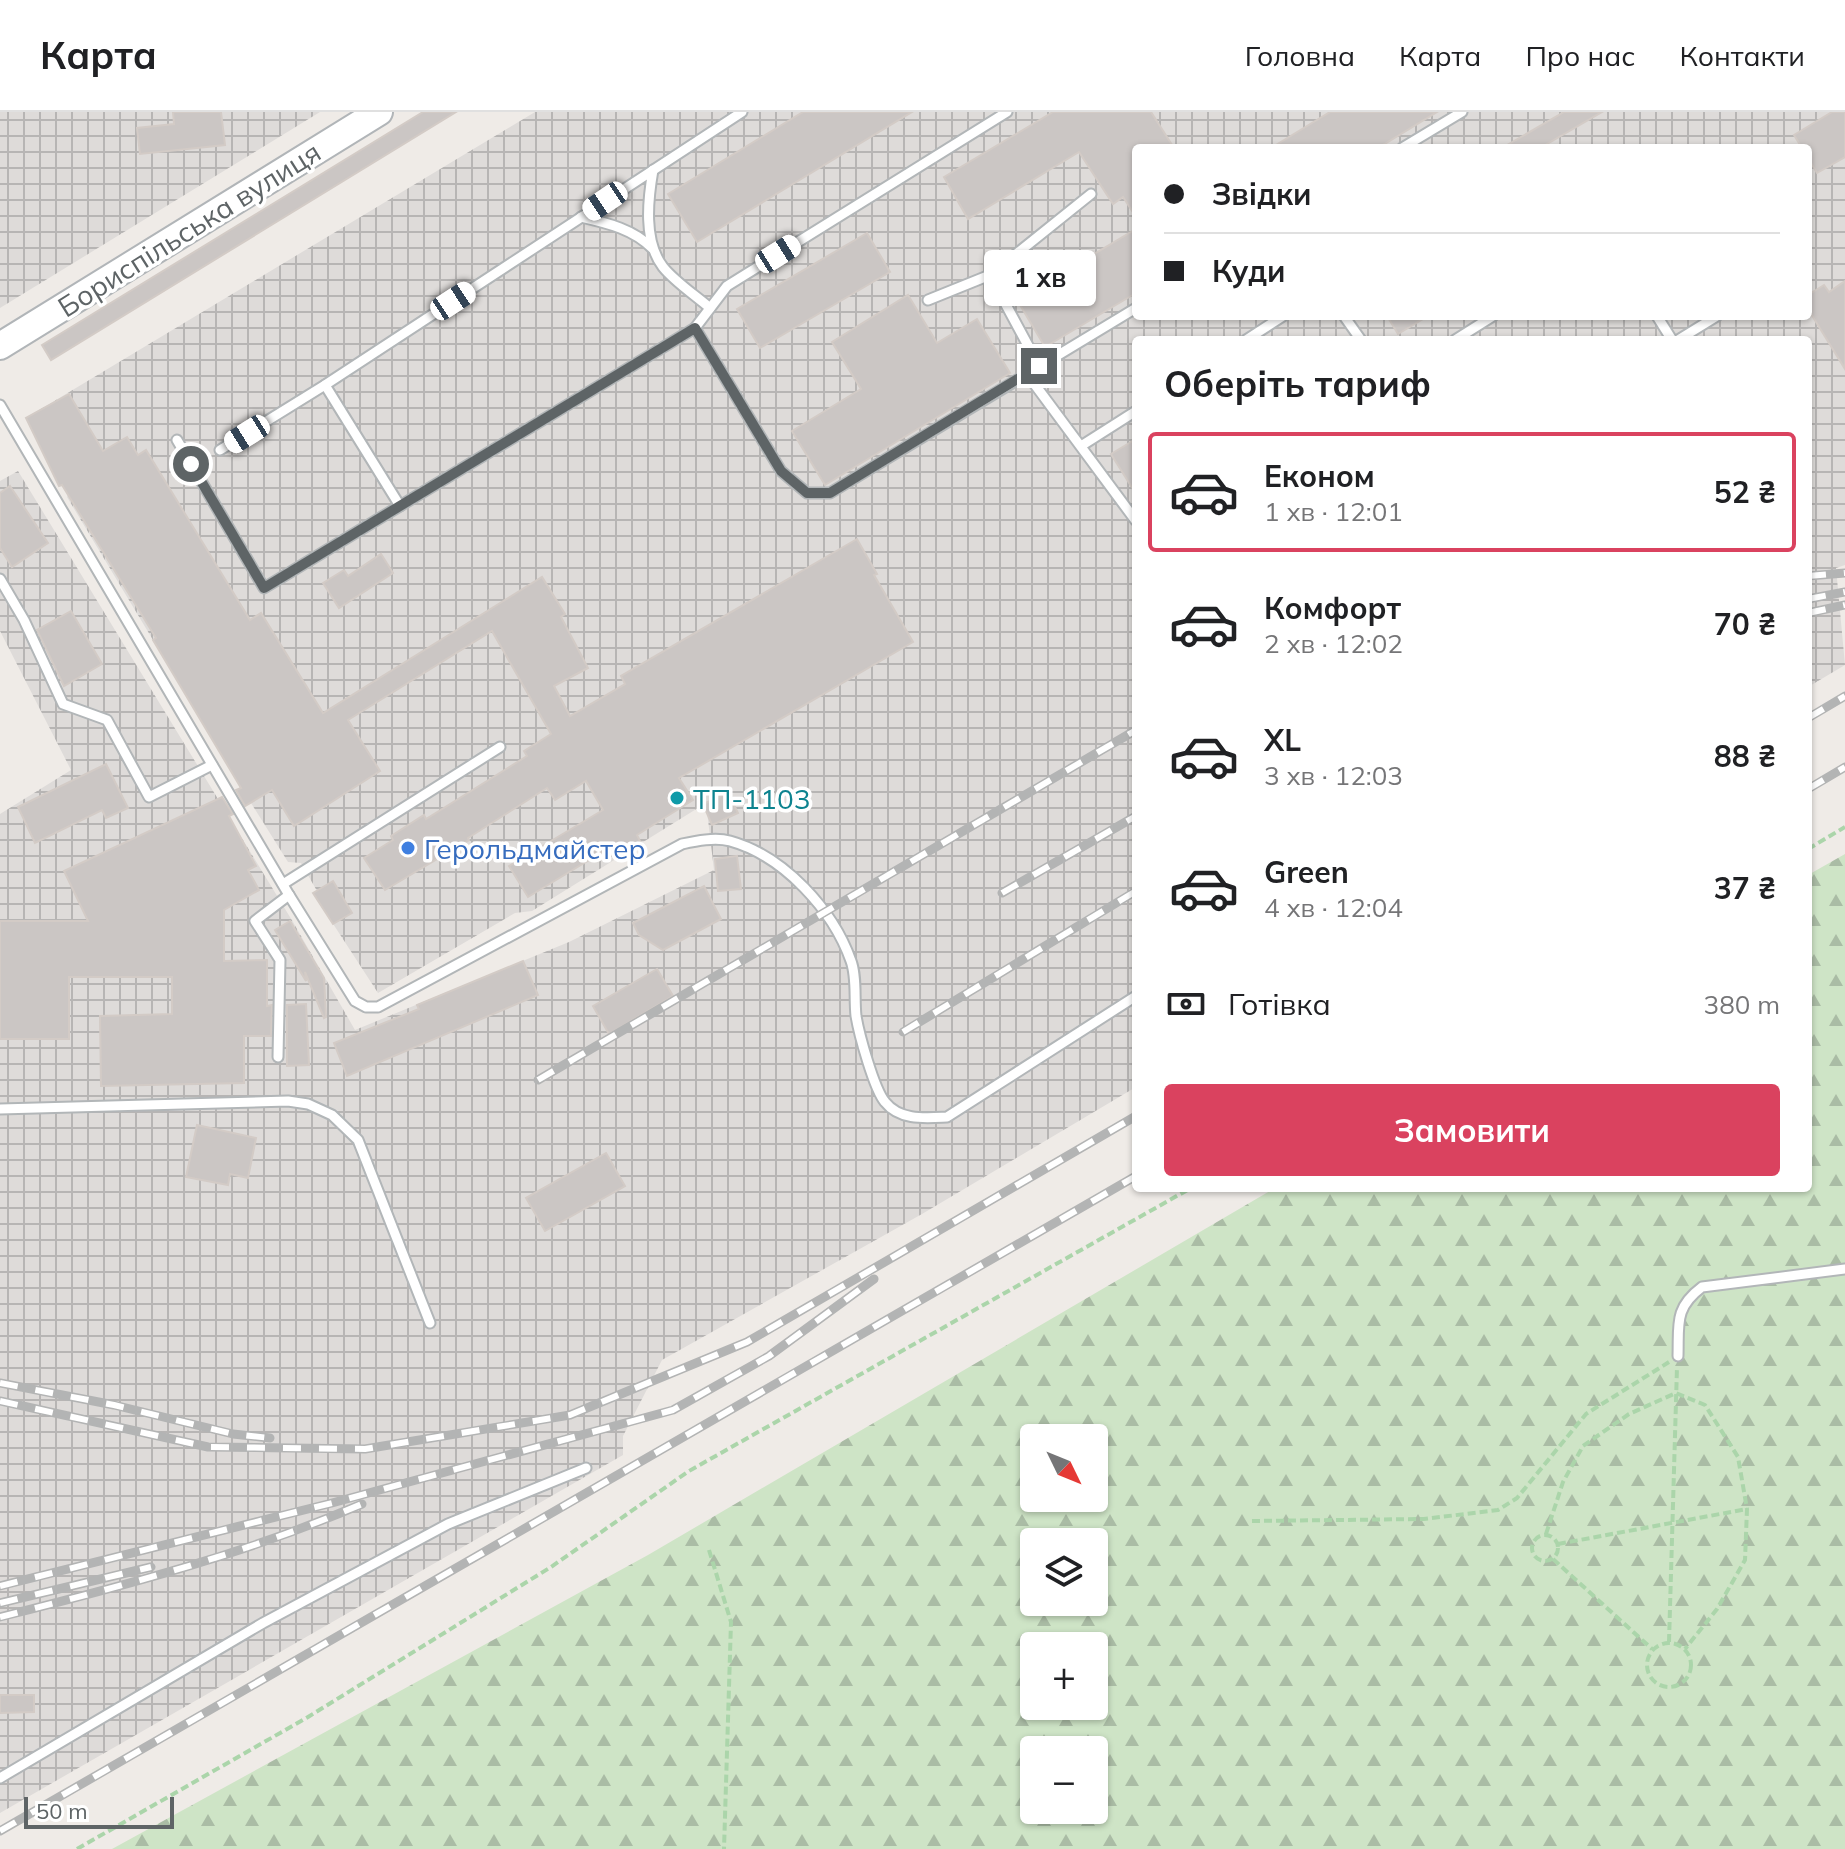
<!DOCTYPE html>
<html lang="uk">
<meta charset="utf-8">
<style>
:root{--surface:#fff;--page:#f2f2f2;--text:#202124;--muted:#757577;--line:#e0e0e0;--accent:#da425f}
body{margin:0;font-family:Mulish,sans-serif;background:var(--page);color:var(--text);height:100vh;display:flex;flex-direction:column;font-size:30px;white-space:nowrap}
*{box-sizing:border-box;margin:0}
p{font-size:26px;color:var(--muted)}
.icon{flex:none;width:44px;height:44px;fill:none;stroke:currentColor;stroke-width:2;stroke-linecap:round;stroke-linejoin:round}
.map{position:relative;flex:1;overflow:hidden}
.side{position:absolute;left:1132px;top:224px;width:680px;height:856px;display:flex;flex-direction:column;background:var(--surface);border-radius:8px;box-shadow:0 2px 6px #0004}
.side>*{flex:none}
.guide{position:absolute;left:1132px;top:32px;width:680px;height:176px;border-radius:8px;box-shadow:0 2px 6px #0004;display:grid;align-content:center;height:176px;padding:0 32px;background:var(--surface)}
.needle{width:52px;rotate:133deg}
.tools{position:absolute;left:1020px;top:1312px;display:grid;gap:16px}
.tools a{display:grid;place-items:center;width:88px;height:88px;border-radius:8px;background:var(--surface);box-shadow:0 2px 6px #0004;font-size:40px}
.scale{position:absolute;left:24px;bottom:20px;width:150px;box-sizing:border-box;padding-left:8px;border:4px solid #5e6466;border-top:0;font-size:22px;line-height:28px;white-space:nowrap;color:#5e6466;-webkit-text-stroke:6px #fff;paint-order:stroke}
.end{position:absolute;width:36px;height:36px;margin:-18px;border:10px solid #5e6466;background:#fff;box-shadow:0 0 0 4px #fff}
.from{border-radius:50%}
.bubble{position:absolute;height:56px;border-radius:8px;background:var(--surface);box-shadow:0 2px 6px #0004;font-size:26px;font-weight:700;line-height:56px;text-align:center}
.car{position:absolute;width:24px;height:48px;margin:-24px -12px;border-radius:10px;box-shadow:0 0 6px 2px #0007;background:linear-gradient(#fff 24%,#345 0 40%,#fff 0 76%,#345 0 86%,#fff 0)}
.guide b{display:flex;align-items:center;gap:28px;height:76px;font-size:30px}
.guide b+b{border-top:2px solid var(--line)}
.guide i{width:20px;height:20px;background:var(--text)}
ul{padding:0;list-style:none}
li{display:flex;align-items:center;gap:24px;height:120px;margin:0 16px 12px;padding:0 16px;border:4px solid transparent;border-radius:8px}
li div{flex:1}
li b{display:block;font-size:30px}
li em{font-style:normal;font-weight:700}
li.selected{border-color:var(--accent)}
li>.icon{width:72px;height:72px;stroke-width:1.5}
h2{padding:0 32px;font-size:36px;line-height:96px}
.pay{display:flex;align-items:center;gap:20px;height:88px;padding:0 32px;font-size:30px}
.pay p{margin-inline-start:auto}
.primary-button{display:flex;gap:16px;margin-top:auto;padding:16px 32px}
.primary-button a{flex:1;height:92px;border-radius:8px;background:var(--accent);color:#fff;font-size:32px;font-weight:700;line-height:92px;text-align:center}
header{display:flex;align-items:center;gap:48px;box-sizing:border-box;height:112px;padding:0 40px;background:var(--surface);border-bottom:2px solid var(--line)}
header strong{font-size:38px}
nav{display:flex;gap:44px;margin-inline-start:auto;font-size:28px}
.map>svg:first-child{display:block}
</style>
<header>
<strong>Карта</strong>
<nav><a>Головна</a><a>Карта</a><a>Про нас</a><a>Контакти</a></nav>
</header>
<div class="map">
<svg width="1845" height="1737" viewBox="0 0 1845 1737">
<defs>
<pattern id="industrial-grid" width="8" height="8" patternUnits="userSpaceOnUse" patternTransform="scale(2)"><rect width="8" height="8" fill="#dedbd9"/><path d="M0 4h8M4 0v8" fill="none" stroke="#b7b5b4"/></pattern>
<pattern id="forest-firs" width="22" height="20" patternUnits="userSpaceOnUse" patternTransform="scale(2)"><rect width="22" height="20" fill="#cee4c6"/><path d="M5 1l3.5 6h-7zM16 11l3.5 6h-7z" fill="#aabca5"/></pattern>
</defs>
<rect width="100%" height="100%" fill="#efebe7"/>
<g fill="url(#industrial-grid)" fill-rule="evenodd">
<path d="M0,0H320L0,196Z"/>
<path d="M535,0H1845V453L1836,456L1845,553L1808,575V228H1136V975L922,1102L662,1248L623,1324V1343L0,1701V702L71,658L0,519V369L18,359L293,810L355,918L569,830L714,758L706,691L532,799L515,801L378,881L313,781L317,779L301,751L288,750L251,691L67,385L86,350L36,325L26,306ZM1136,36H1808V204H1136Z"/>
</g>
<path fill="url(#forest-firs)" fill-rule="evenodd" d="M1845,742V1737H112L648,1443L1275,1076H1808V763ZM1034,1326H1094V1386H1034ZM1034,1430H1094V1490H1034ZM1034,1534H1094V1594H1034ZM1034,1638H1094V1698H1034Z"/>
<g fill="#cbc6c4" stroke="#d3cbc6" stroke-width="2">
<path d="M173,0H221L225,33L140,42L137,16L174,12Z"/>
<path d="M423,0H456L51,248L42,233Z"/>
<path d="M803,0H912L697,130L668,82Z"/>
<path d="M1053,0H1151L1174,36H1136V105L1123,85L1113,92L1079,40L968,107L944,65Z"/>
<path d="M1330,0H1437L1378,36H1271Z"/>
<path d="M1564,0H1602L1540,36H1502Z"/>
<path d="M1832,0H1845V45L1817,61L1808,46V36H1802L1794,23Z"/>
<path d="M1136,117V181L1045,235L1017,188Z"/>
<path d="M867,121L890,160L760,236L737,197Z"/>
<path d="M1845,169V257L1808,197V183L1824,173L1829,180Z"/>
<path d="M908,183L937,231L977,207L1010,261L825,373L792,319L861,277L832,230Z"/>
<path d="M1387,204H1428L1398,222Z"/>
<path d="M69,282L103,339L127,325L138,343L146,338L250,508L261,501L323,601L542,465L565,502L561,505L588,556L554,574L570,604L625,572L621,564L857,427L877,462L874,463L913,530L679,666L693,688L637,723L641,731L619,743L614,733L528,785L509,754L603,698L586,669L555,688L547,676L468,726L469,728L385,778L364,746L393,728L391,724L424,703L426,707L527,644L524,639L551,622L492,519L348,608L380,659L294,714L272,678L245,694L236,678L241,676L153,528L156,526L62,373L59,374L26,306Z"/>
<path d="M1136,327V382L1111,342Z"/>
<path d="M10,374L48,431L12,455L0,436V381Z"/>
<path d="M381,442L393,461L339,496L323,471L344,458L348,464Z"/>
<path d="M71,499L102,552L64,574L37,518Z"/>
<path d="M106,652L128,696L106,706L102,698L35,731L18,695Z"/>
<path d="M728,681L738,701L712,713L703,692Z"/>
<path d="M222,685L233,702L229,704L256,754L248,758L259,778L224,798V849L267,848V894L272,893L271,924H244V971L101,974L100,904L172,902V865H69V927H0V809H88L64,759Z"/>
<path d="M737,744L741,777L718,779L715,747Z"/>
<path d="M333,769L352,801L333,812L313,781Z"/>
<path d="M704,774L721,807L663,838L639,823L633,811Z"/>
<path d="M290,809L324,866L326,905L324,906L305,860L306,869L275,818Z"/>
<path d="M523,849L538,883L347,964L334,931L419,897L417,893Z"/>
<path d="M657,857L673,884L609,922L593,894Z"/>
<path d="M306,892L309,953L287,954V893Z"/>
<path d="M197,1013L256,1026L248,1066L230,1062L228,1073L186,1065Z"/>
<path d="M606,1041L625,1074L545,1119L526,1086Z"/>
<path d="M0,1583H34V1600L0,1601Z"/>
</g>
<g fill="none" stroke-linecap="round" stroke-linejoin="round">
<g stroke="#b2b6b8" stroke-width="13">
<g id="service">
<path d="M1402,36L1462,0"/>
<path d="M653,58C648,87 643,129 663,155C675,170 695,183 710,196"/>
<path d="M581,105C607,111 634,117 653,137"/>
<path d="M990,163L1039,254"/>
<path d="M928,188L990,163L1091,82"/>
<path d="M1344,204L1361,228"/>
<path d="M1657,204L1672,228"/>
<path d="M695,216L781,359L807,381H830L1136,196"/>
<path d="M1246,228L1283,204"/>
<path d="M1455,228L1493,204"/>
<path d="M1678,228L1717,204"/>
<path d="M1027,262L1136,409"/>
<path d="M325,273L400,394"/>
<path d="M0,293L289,783L355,889L366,895H378L682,732C696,729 715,725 730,729C784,744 833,798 851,849C857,865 854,886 856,904C859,922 874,977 885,990C900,1009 926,1006 947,1005L1136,884"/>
<path d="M177,328L264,476L695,216L727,174L1007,0"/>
<path d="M1081,334L1136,299"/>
<path d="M220,338L325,273L742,0"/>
<path d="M0,467L24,508L63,592L107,608L149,685L212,653"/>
<path d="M283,772L500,635"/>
<path d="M278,945L280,848L255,809L289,783"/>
<path d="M0,997L288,989L308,992L332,1003L358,1028L430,1211"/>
<path d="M1678,1244C1679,1212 1674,1196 1702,1175L1845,1157"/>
<path d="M0,1666L263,1511L448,1412L586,1356"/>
</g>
</g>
<g stroke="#b1b5b8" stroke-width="30">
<path id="secondary" d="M0,234L379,0"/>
</g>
<g stroke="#abd5aa" stroke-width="4" stroke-dasharray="8 4" stroke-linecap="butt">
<path d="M1808,737L1845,715"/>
<path d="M1252,1409L1424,1407L1498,1398L1517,1386L1586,1302L1669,1250"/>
<path d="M1546,1422L1563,1370L1583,1334L1629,1302L1676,1281L1705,1293L1738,1345L1747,1397L1745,1448L1717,1497L1685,1537"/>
<circle cx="1545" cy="1436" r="13"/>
<path d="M1558,1432L1747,1397"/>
<path d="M709,1438L731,1510L724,1737"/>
<path d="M1553,1447L1652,1537"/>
<path d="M1669,1530L1677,1255"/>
<circle cx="1669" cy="1553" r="22"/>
<path d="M77,1737L308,1605L551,1455L689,1359L1191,1076"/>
</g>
<use href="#service" stroke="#fff" stroke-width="9"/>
<use href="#secondary" stroke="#fff" stroke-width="26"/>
<g stroke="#b3b4b4" stroke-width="9">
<g id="rail">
<path d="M1808,464L1845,461"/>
<path d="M1808,487L1845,480"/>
<path d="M1808,501L1845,493"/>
<path d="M1808,606L1845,584"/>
<path d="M1808,677L1845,655"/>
<path d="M1002,781L1136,704"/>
<path d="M903,920L1136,779"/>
<path d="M538,968L1136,618"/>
<path d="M0,1271L114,1293L233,1322L270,1326"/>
<path d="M0,1289L208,1335L365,1337L570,1303L747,1230L1136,1004"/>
<path d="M0,1474L332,1391L673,1298L769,1244L874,1167"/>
<path d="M0,1491L151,1455"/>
<path d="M0,1505C123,1474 245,1442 362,1392"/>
<path d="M0,1719L1136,1064"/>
</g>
</g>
<use href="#rail" stroke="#fff" stroke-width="6" stroke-dasharray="18" stroke-linecap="butt"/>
</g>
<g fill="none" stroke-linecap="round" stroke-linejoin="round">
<path stroke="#5e6466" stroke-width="10" d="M191,352L264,476L695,216L781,359L807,381H830L1039,254"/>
</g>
<circle fill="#0f9aa8" stroke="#fff" stroke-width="3" cx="677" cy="686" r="8"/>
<circle fill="#3f7fe0" stroke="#fff" stroke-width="3" cx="408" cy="736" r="8"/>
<g text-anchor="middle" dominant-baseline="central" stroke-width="7" stroke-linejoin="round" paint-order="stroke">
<g font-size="28" fill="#5e6466" stroke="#fff">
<text transform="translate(189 117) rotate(-32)">Бориспільська вулиця</text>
</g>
<g font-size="28" fill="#0d838f" stroke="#fff" text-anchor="start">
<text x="693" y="686">ТП-1103</text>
</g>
<g font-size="28" fill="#366cbe" stroke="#fff" text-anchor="start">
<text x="424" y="736">Герольдмайстер</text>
</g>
</g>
</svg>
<div class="tools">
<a><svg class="needle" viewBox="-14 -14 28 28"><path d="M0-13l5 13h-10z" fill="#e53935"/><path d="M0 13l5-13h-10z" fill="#757577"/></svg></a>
<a><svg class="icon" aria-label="layers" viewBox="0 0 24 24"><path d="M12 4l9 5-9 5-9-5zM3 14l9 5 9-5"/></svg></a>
<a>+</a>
<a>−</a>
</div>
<div class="scale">50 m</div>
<i class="end from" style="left:191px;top:352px"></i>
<i class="end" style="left:1039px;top:254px"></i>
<div class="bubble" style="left:984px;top:138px;width:112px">1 хв</div>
<i class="car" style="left:605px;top:89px;rotate:236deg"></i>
<i class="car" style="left:778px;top:142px;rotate:58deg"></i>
<i class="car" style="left:453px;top:189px;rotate:57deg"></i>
<i class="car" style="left:247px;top:322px;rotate:238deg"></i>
<div class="guide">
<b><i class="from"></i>Звідки</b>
<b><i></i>Куди</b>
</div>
<section class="side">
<h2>Оберіть тариф</h2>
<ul>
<li class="selected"><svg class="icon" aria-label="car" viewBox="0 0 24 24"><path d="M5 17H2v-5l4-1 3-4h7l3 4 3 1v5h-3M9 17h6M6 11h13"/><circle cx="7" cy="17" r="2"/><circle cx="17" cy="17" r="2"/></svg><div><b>Економ</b><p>1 хв · 12:01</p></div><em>52 ₴</em></li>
<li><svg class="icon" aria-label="car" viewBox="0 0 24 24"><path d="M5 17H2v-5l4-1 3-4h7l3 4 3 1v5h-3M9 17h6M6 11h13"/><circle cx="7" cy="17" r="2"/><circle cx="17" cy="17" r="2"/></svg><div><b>Комфорт</b><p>2 хв · 12:02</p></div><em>70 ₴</em></li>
<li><svg class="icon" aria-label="car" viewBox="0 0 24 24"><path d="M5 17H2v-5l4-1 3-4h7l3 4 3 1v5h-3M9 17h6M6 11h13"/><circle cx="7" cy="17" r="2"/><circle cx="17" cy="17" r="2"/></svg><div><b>XL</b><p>3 хв · 12:03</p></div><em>88 ₴</em></li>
<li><svg class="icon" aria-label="car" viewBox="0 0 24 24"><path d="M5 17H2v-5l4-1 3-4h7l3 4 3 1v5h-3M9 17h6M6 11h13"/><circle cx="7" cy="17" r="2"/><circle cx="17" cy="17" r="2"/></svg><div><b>Green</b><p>4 хв · 12:04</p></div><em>37 ₴</em></li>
</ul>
<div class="pay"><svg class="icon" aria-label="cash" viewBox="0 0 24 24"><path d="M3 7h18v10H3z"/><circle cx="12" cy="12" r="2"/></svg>Готівка<p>380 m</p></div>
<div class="primary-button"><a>Замовити</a></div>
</section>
</div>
